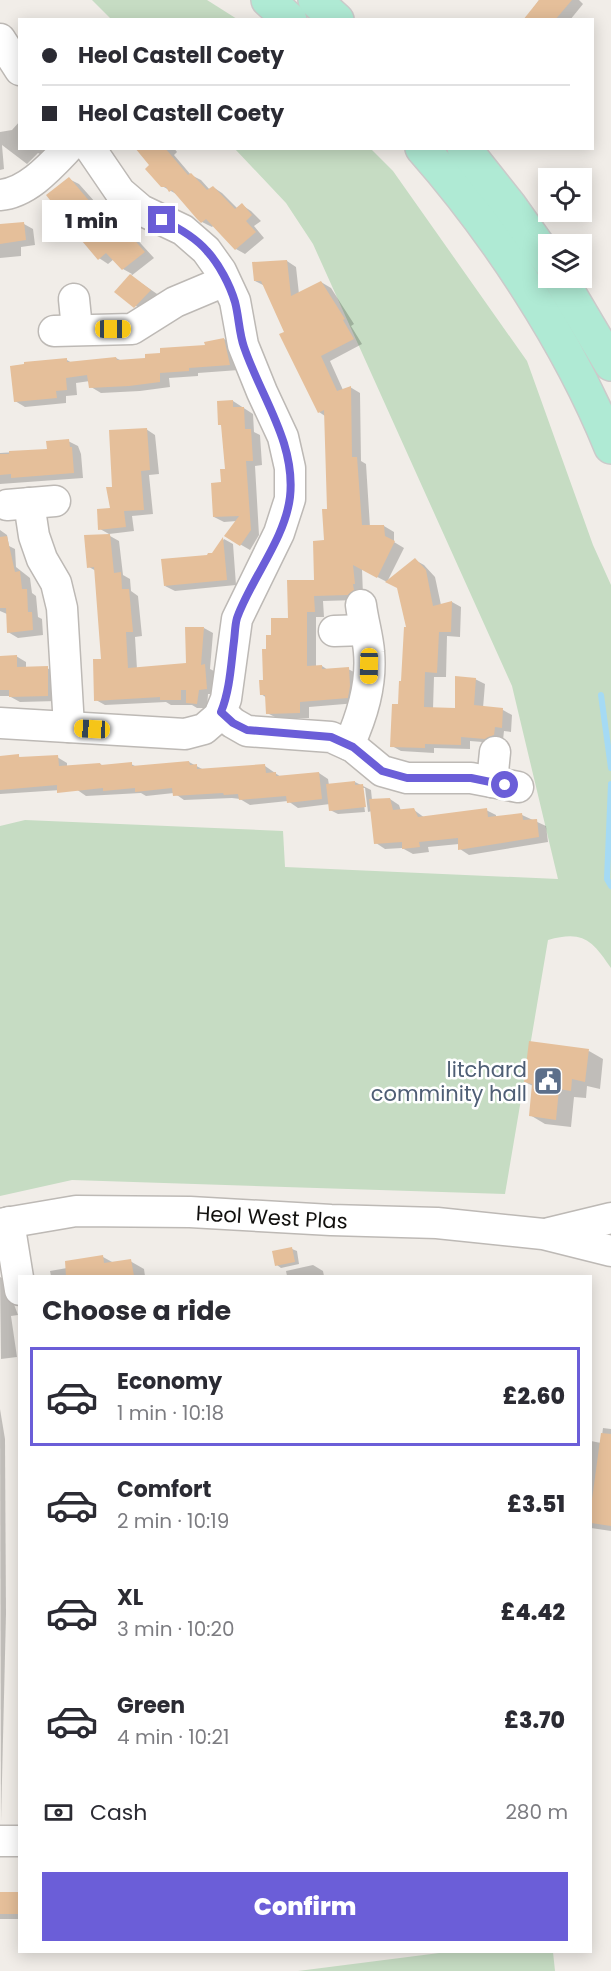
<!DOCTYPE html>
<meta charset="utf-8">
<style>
:root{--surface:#fff;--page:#f7f7f7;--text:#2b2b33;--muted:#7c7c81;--line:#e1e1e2;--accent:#6b5ed8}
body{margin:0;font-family:Poppins,sans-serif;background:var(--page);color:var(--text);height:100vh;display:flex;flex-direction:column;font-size:22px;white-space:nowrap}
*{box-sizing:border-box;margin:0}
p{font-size:20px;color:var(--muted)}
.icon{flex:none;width:33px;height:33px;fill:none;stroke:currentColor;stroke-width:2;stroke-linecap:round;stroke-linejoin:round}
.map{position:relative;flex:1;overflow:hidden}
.drawer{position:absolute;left:18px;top:1275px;width:574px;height:678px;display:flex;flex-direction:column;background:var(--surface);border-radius:0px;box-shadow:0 3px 15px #0003}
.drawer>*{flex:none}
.top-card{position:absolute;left:18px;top:18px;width:576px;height:132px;border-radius:0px;box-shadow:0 3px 15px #0003;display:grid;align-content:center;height:132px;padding:0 24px;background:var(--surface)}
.controls{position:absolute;left:538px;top:168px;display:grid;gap:12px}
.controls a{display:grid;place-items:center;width:54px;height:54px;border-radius:0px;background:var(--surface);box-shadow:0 3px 15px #0003;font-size:30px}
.end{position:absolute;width:27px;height:27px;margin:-14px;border:8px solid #6b5ed8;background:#fff;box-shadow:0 0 0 3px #fff}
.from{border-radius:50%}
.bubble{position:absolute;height:42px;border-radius:0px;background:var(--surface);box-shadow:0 3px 15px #0003;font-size:20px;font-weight:800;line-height:42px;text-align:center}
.car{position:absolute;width:18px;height:36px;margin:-18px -9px;border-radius:8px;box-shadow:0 0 4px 2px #0007;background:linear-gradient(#f5c518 24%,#345 0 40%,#f5c518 0 76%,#345 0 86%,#f5c518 0)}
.top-card b{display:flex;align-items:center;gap:21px;height:57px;font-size:22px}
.top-card b+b{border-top:2px solid var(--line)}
.top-card i{width:15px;height:15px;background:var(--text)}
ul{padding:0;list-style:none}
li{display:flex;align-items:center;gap:18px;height:99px;margin:0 12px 9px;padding:0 12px;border:3px solid transparent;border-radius:0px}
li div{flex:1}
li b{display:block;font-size:22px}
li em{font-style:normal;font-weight:800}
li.selected{border-color:var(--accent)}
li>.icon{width:54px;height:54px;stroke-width:1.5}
h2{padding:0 24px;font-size:27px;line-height:72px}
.pay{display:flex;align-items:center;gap:15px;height:66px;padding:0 24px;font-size:22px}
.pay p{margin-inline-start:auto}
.action{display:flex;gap:12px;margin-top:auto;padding:12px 24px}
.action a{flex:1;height:69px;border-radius:0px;background:var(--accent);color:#fff;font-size:24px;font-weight:800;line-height:69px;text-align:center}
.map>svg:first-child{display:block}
</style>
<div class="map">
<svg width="611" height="1971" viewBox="0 0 611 1971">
<rect width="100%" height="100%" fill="#f1ede8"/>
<g fill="#c6dcc3">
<path d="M92,0H207L237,19H111Z"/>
<path d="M235,149H371L393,171L527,361L593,545L611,585V968C592,940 583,930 548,940L505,1194L72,1180L0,1196V826L25,820L283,831L285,867L558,879L512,686L313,244L286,203Z"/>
<path d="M447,1952H553L555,1971H298Z"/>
</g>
<g fill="#0003">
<path d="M539,0H579L583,4L570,20H525Z"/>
<path d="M20,121V148H45L40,154L38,153L27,164L2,145L4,169L0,170V132L12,130Z"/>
<path d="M137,148H174L177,152L174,155L191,175L201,180L210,190L213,187L222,193L238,209L242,205L251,211L261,221L254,226L264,238L245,254L236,249L214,225L212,227L202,222L178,195L162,186L151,165Z"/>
<path d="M69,179L79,184L120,230L123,228L132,234L154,258L131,276L160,296L145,312L116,292L132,274L123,269L114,259L108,264L99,258Z"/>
<path d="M24,224L33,229L35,245L21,247V256L0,258V225Z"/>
<path d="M287,261L296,267L299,294L321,282L331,288L354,324L351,326L362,344L330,361L343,390L350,387L360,393L361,461L366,464L370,527L384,526L394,532V542L404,548L387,582L362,569L363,595L358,600L323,601L324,617H316V667L322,666L328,670L348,669L358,674L357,703L309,707V718H277L267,713V698L261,694L265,682L268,651L273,636L290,620L315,581L325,542L328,511L325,416L319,412L265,286L255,281Z"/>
<path d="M224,339L234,345L239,370L198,373V376L169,378L170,387L140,391L101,393L91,387L90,381L76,383L77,395L66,396V403L25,407L15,401L67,360L72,363L116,358L122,361L146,359L162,354L206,347Z"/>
<path d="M233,401L253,414L254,432L260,435L262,465L255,466L259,535L250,550L226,536L237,521L224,522L214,517L227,470L223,426L219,424Z"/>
<path d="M146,429L155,435L159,474L149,475L153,514L132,516L134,531L109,534L100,529L112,509L114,488Z"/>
<path d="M68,441L78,446L81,454L83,478L0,484V453L48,450Z"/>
<path d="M0,530L7,535L9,546L15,549L16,567L30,578L32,593L36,596L38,617L42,619L43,635L18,638L8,632L7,614L0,611Z"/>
<path d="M110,536L119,541L123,575L130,579L131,591L138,596L142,636L135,637L137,669L187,665L204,628L213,633L210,669L214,671L216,694H208L207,708H197L192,705H171L166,702L105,705L96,700L103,660L96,571L89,567Z"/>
<path d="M224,539L233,544L236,585L175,591L165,586L213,554Z"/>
<path d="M415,560L424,565L435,577L441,605L452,602L461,607L460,637L447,636L446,677H434L433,709L456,710L475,679L485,684L483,708L503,710L512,715L511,732L504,731L503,740L495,743L470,741V749L434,748V753L401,751L392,746L403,682Z"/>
<path d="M16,656L26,662V668H47L57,673V701L20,702L9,696H0V657Z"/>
<path d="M18,756L23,759L57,757L67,763V767L100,764L104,766L131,764L137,767L189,762L204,770L265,766L281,777L319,773L328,779L329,785L355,782L371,790L372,800L390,799L399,805L401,811L414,810L425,818L486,810L496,815V818L522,815L546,826L548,842L469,855L460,849L459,844L428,847L429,852L413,854L402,848L385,849L376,843L372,811L368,812L365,788H362L365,812L338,814L330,810V804L298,808L288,801L250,805L240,799L232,798L184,800L174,793L146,796L141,793L86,796L76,789L0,794V757Z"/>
<path d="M589,1051L603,1059L600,1089L587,1086L586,1098L574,1097L571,1127L545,1124L530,1115L533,1086L525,1082Z"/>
<path d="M292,1249L297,1251L299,1264L281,1268L277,1265Z"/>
<path d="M103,1257L114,1263L130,1261L144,1269L145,1276H51L50,1271L67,1268Z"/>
<path d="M313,1265L323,1271L324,1276H287L286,1271Z"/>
<path d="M0,1277L9,1282L12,1299L18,1315L11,1316L17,1357L1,1359Z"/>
<path d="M0,1409L5,1439L6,1614L1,1822Z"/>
<path d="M603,1428L611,1429V1531L591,1528V1441L601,1443Z"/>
<rect x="0" y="1894" width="20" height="25"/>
</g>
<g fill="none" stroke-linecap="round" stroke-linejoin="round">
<g stroke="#a5daf4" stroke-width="6">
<path d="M601,695L611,768"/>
<path d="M611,784L607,879L611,886"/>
</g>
</g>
<g fill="#e5bf9a">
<path d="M539,0H572L555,20H523Z"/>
<path d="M135,148H165L188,175L191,173L207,190L213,186L235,209L242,203L252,215L246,221L256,232L235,250L206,219L201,223L197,219L172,190L169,192L166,187H161L145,169L149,165Z"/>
<path d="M69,177L102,216L104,214L116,232L123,227L145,252L122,270L106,253L98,260L56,210L57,209L46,195Z"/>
<path d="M24,222L26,240L0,244V224Z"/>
<path d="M287,260L291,296L321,281L345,319L343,320L354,339L321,356L337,391L351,386L352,457H357L362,525H384L385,536L395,541L377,578L353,565L355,584H353L354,590L348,595L314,596L315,612H307V666L322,665V669L349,667L350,686L348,698L300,702V713L266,714L265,695H260L259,680H263L262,649H266V635H271V618H288L287,580H314L313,541L324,540L322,509H327L324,410L318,413L279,334L284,332L261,281H254L252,262Z"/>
<path d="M130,274L151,290L134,308L114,292Z"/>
<path d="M224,338L230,365L189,368V371L160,373V382L129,386L89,388L87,375L66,378L67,390L56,391L57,398L14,402L10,366L24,364V362L67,358V362L116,357L117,360L145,358V354L160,353V348L205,345L204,342Z"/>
<path d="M233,400V407H244L245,429H251L253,461H246L251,530L240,546L224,536L239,516L213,517L211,483L221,482L220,469H225L221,425H218L217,401Z"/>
<path d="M147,428L150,470L141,471L144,510L124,511L126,527L98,530L97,509L110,508L106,487H112L109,430Z"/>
<path d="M69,439L70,447H72L74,473L11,478V474L0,475V454H9V451L47,449L46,441Z"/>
<path d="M110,534L114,573L121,572L122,589H129L133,632H126L128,668L186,663L185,627H204L201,665L205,664L207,689L199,690L197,704L186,703V690H181V700H160V697L94,701L93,659H101L94,567L87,568L84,535Z"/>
<path d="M7,536L15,572L20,571L22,589H27L28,612H32L33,630L7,633L6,608H0V537Z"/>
<path d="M223,537L227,580L164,586L161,559L207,555L208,553H212Z"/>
<path d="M415,558L426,570L433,606L452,601L451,632H439L437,673L425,672L424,707L455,708V676L476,678L474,705L503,708L502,728L495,727L494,735L485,739L461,737V745L425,744V748L390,747L392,704H398L399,681H401L404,627H406L397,588L385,582Z"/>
<path d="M17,655V667L48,666V696L9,697V690H0V656Z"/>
<path d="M19,754V757L58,755L59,766L100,763L101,765L132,762V766L189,761L190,765L197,764V769L265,764L266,773L276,772V776L319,772L322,799L287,803L286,796L239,800L238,794L224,795L223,793L173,796L172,788L135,792V788L103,791V788L57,793V785L0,790V756Z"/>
<path d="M355,781V785L363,784L366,807L329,811L326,784Z"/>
<path d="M390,798L393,810L414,808L418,817L487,808L488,817L522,813L523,820L537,819L539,837L458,850V838L419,842L420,847L402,849V842L374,844L369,799Z"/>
<path d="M529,1041L589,1049L585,1082L572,1079L571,1091L559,1089L556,1120L529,1116L532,1084L524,1082Z"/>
<path d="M292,1247L295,1262L275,1266L272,1251Z"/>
<path d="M103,1255L104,1263L131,1259L134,1276H66L65,1261Z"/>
<path d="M601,1433L611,1434V1526L591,1523V1507Z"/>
<rect x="0" y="1892" width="20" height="22"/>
</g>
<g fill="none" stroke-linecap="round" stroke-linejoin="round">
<g stroke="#bdb9b5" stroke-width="33">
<g id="minor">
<path d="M0,39L20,70"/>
<path d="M0,195C27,193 50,167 68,148"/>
<path d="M74,299L77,329"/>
<path d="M54,331L132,329L175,302L225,281"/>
<path d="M29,503L34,536L42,559L56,583L62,608L69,727"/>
<path d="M7,505L55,501"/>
<path d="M334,631L365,630"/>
<path d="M221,712L233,723L247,731L331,737L353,747L382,771L407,778H471L518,787"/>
<path d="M0,723L185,734L204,729L219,716L226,699L237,619L279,533L290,499V468L283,437L262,392L243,345L235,301L221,271L206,250L183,230L141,210L120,192L90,148"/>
<path d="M349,745C362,716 372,685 369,652C368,637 363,621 361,605"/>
<path d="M492,782L495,752"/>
<path d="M9,1222L20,1290"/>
<path id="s1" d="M0,1224L76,1211L190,1212L331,1220L437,1223L543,1234L611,1251"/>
<path d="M549,1233L611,1218"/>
<path d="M0,1841H20"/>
</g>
</g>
<g stroke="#cbcaca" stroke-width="36">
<g id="major">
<path d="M268,0L290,20"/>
<path d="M315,0L337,20"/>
<path d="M422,148C496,232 569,343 611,447"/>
<path d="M464,148L510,206L549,261"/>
<path d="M560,278L611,364"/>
</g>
</g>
<use href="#minor" stroke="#fff" stroke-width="30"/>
<use href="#major" stroke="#afead4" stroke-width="33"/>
</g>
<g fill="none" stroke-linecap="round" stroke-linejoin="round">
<path stroke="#6b5ed8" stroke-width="8" d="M162,220C179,228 195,237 207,251C219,264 230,285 235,302C239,317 239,333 244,347C261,397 296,443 290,497C285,539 251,579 237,618C235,625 235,633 234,641C231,664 230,690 221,712L233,723L247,730L331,737L353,747L382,771L407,778H471L505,785"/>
</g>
<defs>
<g id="civic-square" transform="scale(1.5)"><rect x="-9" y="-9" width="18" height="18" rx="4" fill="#5c6f8a" stroke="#fff"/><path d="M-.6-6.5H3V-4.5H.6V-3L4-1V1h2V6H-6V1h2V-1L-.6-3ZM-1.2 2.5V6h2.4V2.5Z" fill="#fff"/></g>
</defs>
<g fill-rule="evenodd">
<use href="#civic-square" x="548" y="1081"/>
</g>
<g text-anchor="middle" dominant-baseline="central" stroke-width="5" stroke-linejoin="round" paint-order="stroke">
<g font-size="21" fill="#4e5e75" stroke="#fff" text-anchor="end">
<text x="527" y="1069">litchard<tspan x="527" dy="24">comminity hall</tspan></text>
</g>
<g font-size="21" fill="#11100e" stroke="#fff">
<text stroke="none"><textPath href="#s1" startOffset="273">Heol West Plas</textPath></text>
</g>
</g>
</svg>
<div class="controls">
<a><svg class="icon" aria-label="locate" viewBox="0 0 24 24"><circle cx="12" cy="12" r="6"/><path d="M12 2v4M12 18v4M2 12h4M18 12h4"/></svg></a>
<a><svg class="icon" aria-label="layers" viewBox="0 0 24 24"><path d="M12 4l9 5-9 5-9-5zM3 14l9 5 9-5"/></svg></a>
</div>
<i class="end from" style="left:505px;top:785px"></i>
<i class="end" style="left:162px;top:220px"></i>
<div class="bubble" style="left:42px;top:200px;width:99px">1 min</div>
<i class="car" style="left:113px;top:329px;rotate:90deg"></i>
<i class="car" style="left:369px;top:666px;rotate:181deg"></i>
<i class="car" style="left:92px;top:729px;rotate:273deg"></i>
<div class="top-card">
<b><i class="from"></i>Heol Castell Coety</b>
<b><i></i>Heol Castell Coety</b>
</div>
<section class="drawer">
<h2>Choose a ride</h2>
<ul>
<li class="selected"><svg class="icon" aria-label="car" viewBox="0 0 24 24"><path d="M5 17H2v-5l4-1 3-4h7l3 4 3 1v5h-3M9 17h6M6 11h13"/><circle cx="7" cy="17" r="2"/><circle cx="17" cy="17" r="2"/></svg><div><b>Economy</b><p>1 min · 10:18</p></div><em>£2.60</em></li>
<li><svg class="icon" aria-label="car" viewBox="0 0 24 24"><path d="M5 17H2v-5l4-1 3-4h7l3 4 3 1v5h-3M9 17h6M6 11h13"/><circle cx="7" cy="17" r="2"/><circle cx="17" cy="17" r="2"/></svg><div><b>Comfort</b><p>2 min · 10:19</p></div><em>£3.51</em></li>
<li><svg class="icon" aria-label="car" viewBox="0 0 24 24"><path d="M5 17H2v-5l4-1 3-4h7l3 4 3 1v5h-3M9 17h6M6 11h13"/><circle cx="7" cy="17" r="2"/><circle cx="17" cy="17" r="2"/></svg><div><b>XL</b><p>3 min · 10:20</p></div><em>£4.42</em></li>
<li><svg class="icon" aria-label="car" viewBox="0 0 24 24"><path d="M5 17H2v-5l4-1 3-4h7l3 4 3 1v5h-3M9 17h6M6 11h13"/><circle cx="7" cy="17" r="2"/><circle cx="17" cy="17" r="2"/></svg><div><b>Green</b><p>4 min · 10:21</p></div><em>£3.70</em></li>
</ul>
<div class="pay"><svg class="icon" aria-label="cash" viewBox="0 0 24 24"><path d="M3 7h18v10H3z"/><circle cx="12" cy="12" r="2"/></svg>Cash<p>280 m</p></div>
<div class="action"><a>Confirm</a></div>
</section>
</div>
